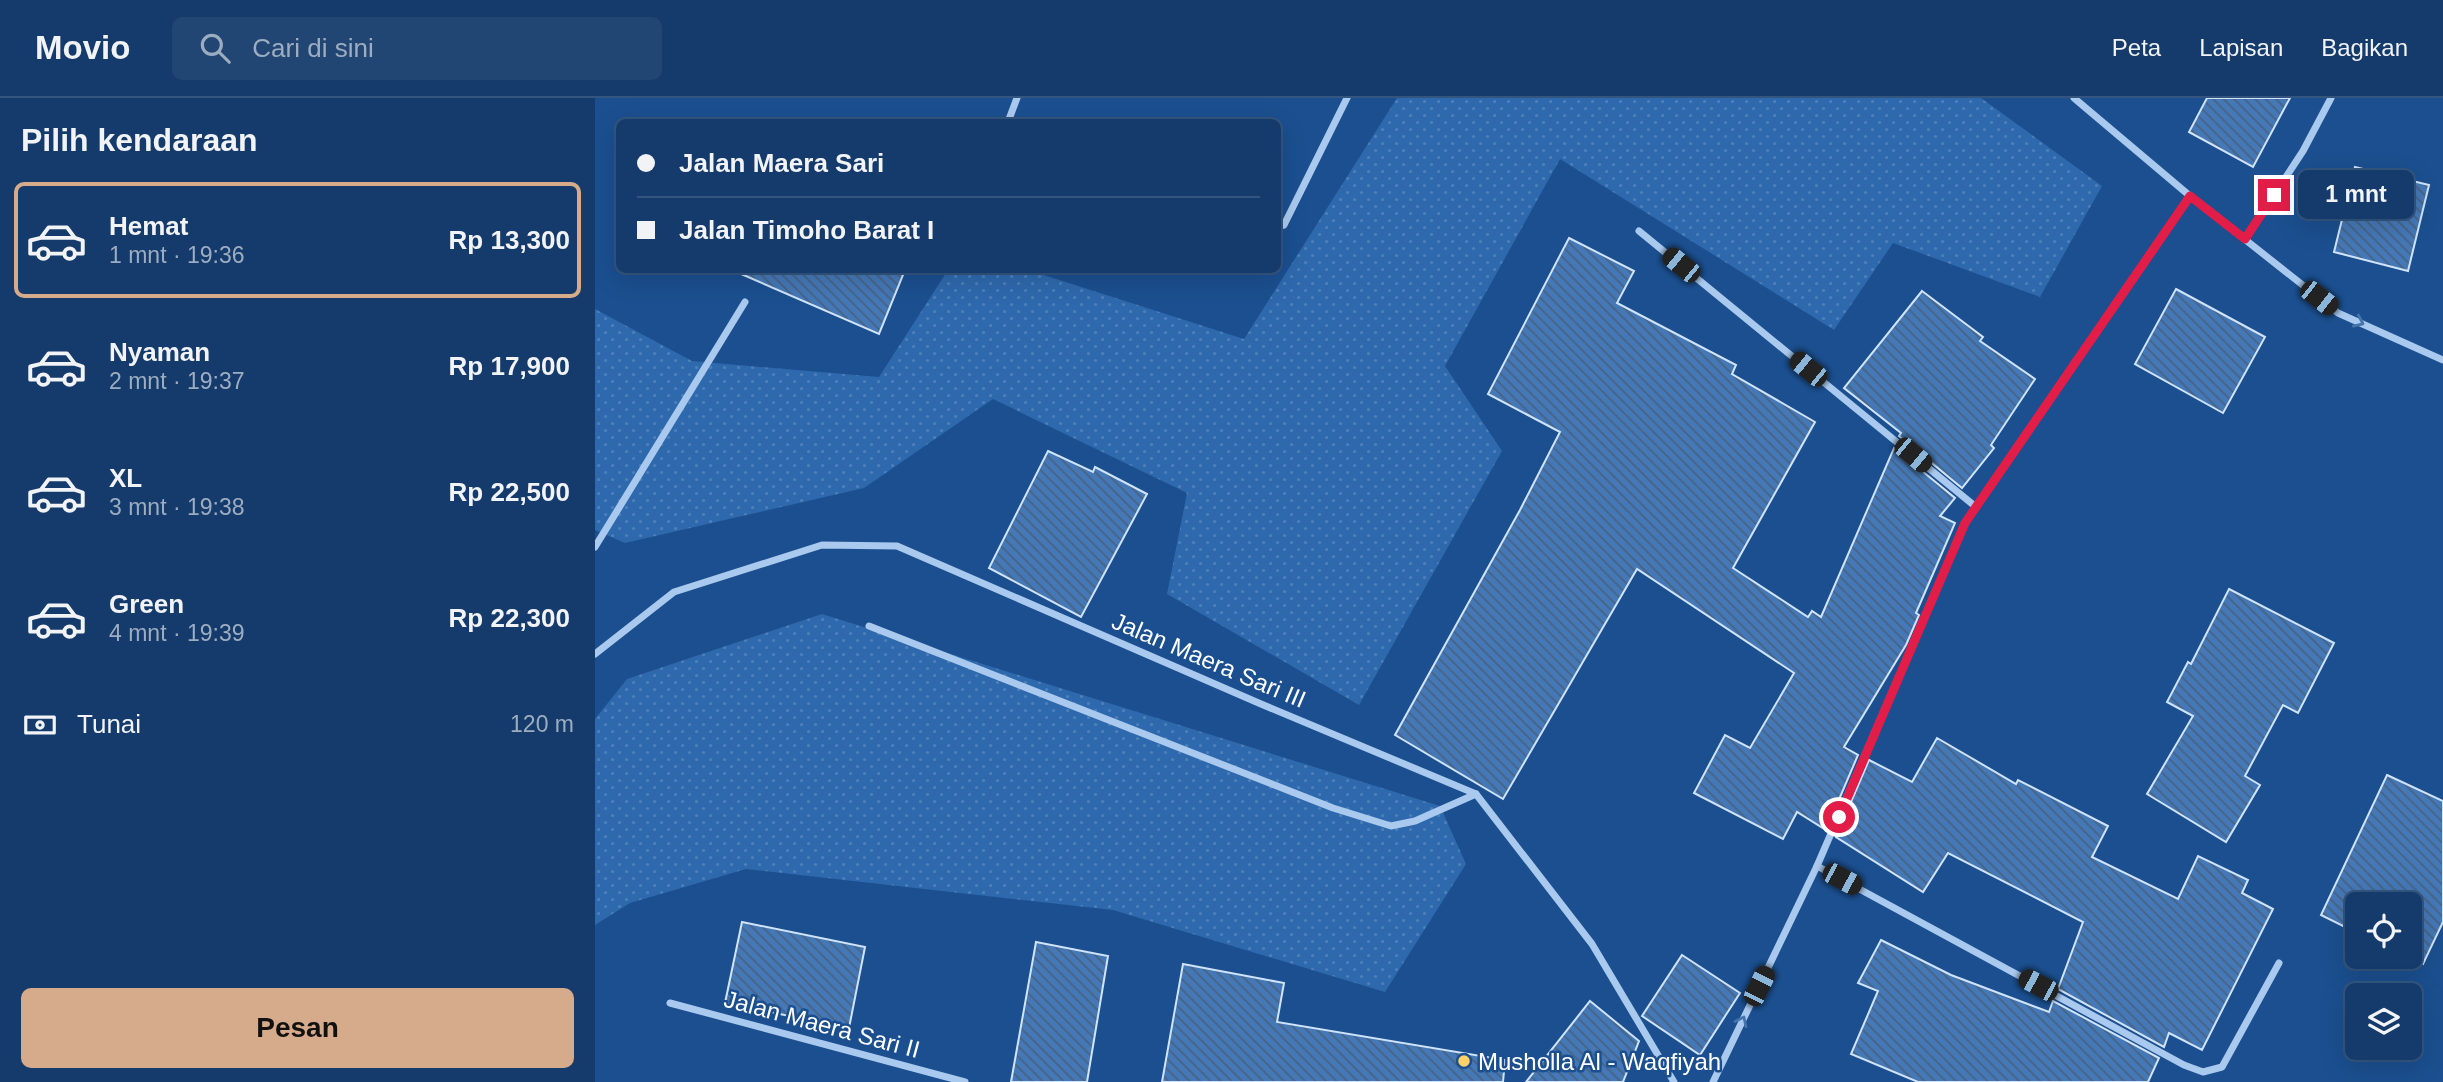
<!DOCTYPE html>
<html lang="id">
<meta charset="utf-8">
<style>
:root{--surface:#143b6b;--page:#214673;--text:#f1f3f6;--muted:#9dadc1;--line:#33557e;--accent:#d6ab8b}
body{margin:0;font-family:Arial,sans-serif;background:var(--page);color:var(--text);height:100vh;display:flex;flex-direction:column;font-size:26px;white-space:nowrap}
*{box-sizing:border-box;margin:0}
p{font-size:23px;color:var(--muted)}
.icon{flex:none;width:38px;height:38px;fill:none;stroke:currentColor;stroke-width:2;stroke-linecap:round;stroke-linejoin:round}
.map{position:relative;flex:1;overflow:hidden}
.sheet{display:flex;flex-direction:column;background:var(--surface);width:595px}
.sheet>*{flex:none}
.guide{position:absolute;left:21px;top:21px;width:665px;height:154px;border-radius:10px;box-shadow:0 7px 28px #0002,0 0 0 2px var(--line);display:grid;align-content:center;height:154px;padding:0 21px;background:var(--surface)}
.tools{position:absolute;left:1750px;top:794px;display:grid;gap:14px}
.tools a{display:grid;place-items:center;width:77px;height:77px;border-radius:10px;background:var(--surface);box-shadow:0 7px 28px #0002,0 0 0 2px var(--line);font-size:35px}
.end{position:absolute;width:32px;height:32px;margin:-16px;border:9px solid #e11d48;background:#fff;box-shadow:0 0 0 4px #fff}
.from{border-radius:50%}
.bubble{position:absolute;height:49px;border-radius:10px;background:var(--surface);box-shadow:0 7px 28px #0002,0 0 0 2px var(--line);font-size:23px;font-weight:700;line-height:49px;text-align:center}
.car{position:absolute;width:21px;height:42px;margin:-21px -10px;border-radius:9px;box-shadow:0 0 5px 2px #0007;background:linear-gradient(#222 24%,#8ab4d8 0 40%,#222 0 76%,#8ab4d8 0 86%,#222 0)}
.guide b{display:flex;align-items:center;gap:24px;height:66px;font-size:26px}
.guide b+b{border-top:2px solid var(--line)}
.guide i{width:18px;height:18px;background:var(--text)}
ul{padding:0;list-style:none}
li{display:flex;align-items:center;gap:21px;height:116px;margin:0 14px 10px;padding:0 7px;border:4px solid transparent;border-radius:10px}
li div{flex:1}
li b{display:block;font-size:26px}
li em{font-style:normal;font-weight:700}
li.selected{border-color:var(--accent)}
li>.icon{width:63px;height:63px;stroke-width:1.5}
h2{padding:0 21px;font-size:32px;line-height:84px}
.pay{display:flex;align-items:center;gap:18px;height:77px;padding:0 21px;font-size:26px}
.pay p{margin-inline-start:auto}
.primary-button{display:flex;gap:14px;margin-top:auto;padding:14px 21px}
.primary-button a{flex:1;height:80px;border-radius:10px;background:var(--accent);color:#111;font-size:28px;font-weight:700;line-height:80px;text-align:center}
header{display:flex;align-items:center;gap:42px;box-sizing:border-box;height:98px;padding:0 35px;background:var(--surface);border-bottom:2px solid var(--line)}
header strong{font-size:33px}
nav{display:flex;gap:38px;margin-inline-start:auto;font-size:24px}
.search{width:490px;height:63px;background:var(--page);display:flex;align-items:center;gap:18px;box-sizing:border-box;padding:0 24px;border-radius:10px;color:var(--muted);font-size:26px}
main{display:flex;flex:1;min-height:0}
.map>svg:first-child{display:block}
</style>
<header>
<strong>Movio</strong>
<div class="search"><svg class="icon" aria-label="search" viewBox="0 0 24 24"><circle cx="10" cy="10" r="6"/><path d="M15 15l6 6"/></svg>Cari di sini</div>
<nav><a>Peta</a><a>Lapisan</a><a>Bagikan</a></nav>
</header>
<main>
<section class="sheet">
<h2>Pilih kendaraan</h2>
<ul>
<li class="selected"><svg class="icon" aria-label="car" viewBox="0 0 24 24"><path d="M5 17H2v-5l4-1 3-4h7l3 4 3 1v5h-3M9 17h6M6 11h13"/><circle cx="7" cy="17" r="2"/><circle cx="17" cy="17" r="2"/></svg><div><b>Hemat</b><p>1 mnt · 19:36</p></div><em>Rp 13,300</em></li>
<li><svg class="icon" aria-label="car" viewBox="0 0 24 24"><path d="M5 17H2v-5l4-1 3-4h7l3 4 3 1v5h-3M9 17h6M6 11h13"/><circle cx="7" cy="17" r="2"/><circle cx="17" cy="17" r="2"/></svg><div><b>Nyaman</b><p>2 mnt · 19:37</p></div><em>Rp 17,900</em></li>
<li><svg class="icon" aria-label="car" viewBox="0 0 24 24"><path d="M5 17H2v-5l4-1 3-4h7l3 4 3 1v5h-3M9 17h6M6 11h13"/><circle cx="7" cy="17" r="2"/><circle cx="17" cy="17" r="2"/></svg><div><b>XL</b><p>3 mnt · 19:38</p></div><em>Rp 22,500</em></li>
<li><svg class="icon" aria-label="car" viewBox="0 0 24 24"><path d="M5 17H2v-5l4-1 3-4h7l3 4 3 1v5h-3M9 17h6M6 11h13"/><circle cx="7" cy="17" r="2"/><circle cx="17" cy="17" r="2"/></svg><div><b>Green</b><p>4 mnt · 19:39</p></div><em>Rp 22,300</em></li>
</ul>
<div class="pay"><svg class="icon" aria-label="cash" viewBox="0 0 24 24"><path d="M3 7h18v10H3z"/><circle cx="12" cy="12" r="2"/></svg>Tunai<p>120 m</p></div>
<div class="primary-button"><a>Pesan</a></div>
</section>
<div class="map">
<svg width="1848" height="984" viewBox="0 0 1848 984">
<defs>
<pattern id="grass-dots" width="8" height="8" patternUnits="userSpaceOnUse" patternTransform="scale(1.75)"><rect width="8" height="8" fill="#2e69ad"/><path d="M2 2h.1M6 6h.1" fill="none" stroke="#4d80b9" stroke-width="1.8" stroke-linecap="round"/></pattern>
<pattern id="building-back-hatch" width="6" height="6" patternUnits="userSpaceOnUse" patternTransform="scale(1.75)"><rect width="6" height="6" fill="#4478b7"/><path d="M-1 5l2 2M0 0l6 6M5-1l2 2" fill="none" stroke="#486282"/></pattern>
</defs>
<rect width="100%" height="100%" fill="#1b4f8f"/>
<g fill="url(#grass-dots)">
<path d="M802,0H1386L1507,88L1445,199L1298,145L1239,232L965,61L850,268L907,353L764,607L572,496L592,395L398,301L269,390L30,445L0,432V211L97,263L284,279L353,172H433L649,241Z"/>
<path d="M227,516L845,708L871,766L790,894L518,812L151,771L35,805L0,827V621L32,581Z"/>
</g>
<g fill="url(#building-back-hatch)" stroke="#cfe3fa" stroke-width="2">
<path d="M1612,0H1695L1658,69L1594,34Z"/>
<path d="M1760,69L1834,87L1813,173L1739,154Z"/>
<path d="M974,140L1039,173L1022,205L1141,267L1137,276L1220,324L1138,470L1213,519L1217,513L1226,519L1299,350L1360,400L1345,418L1360,425L1321,515L1324,517L1311,547L1249,649L1263,657L1231,732L1202,714L1188,741L1099,695L1130,637L1155,650L1199,575L1042,471L908,701L800,637L925,412L965,334L893,296Z"/>
<path d="M137,172H310L284,236Z"/>
<path d="M1581,191L1670,239L1628,315L1540,266Z"/>
<path d="M1327,193L1388,239L1385,243L1440,281L1396,347L1399,350L1367,390L1304,338L1306,335L1249,290Z"/>
<path d="M453,353L498,374L500,369L552,396L486,519L394,470Z"/>
<path d="M1634,491L1739,545L1703,615L1688,607L1650,678L1665,687L1631,744L1552,696L1598,618L1572,604L1593,564L1596,566Z"/>
<path d="M1342,640L1421,686L1423,682L1513,728L1497,759L1583,801L1603,758L1653,782L1647,795L1678,811L1607,952L1574,935L1569,949L1463,891L1488,824L1353,755L1328,794L1241,739L1274,662L1317,684Z"/>
<path d="M1792,677L1848,703V824L1828,866L1814,859L1815,807H1762V835L1726,817Z"/>
<path d="M147,824L270,849L254,930L130,905Z"/>
<path d="M1286,842L1356,877L1454,914L1458,903L1564,960L1553,984H1323L1256,956L1283,893L1263,885Z"/>
<path d="M441,844L513,858L492,984H416Z"/>
<path d="M1087,857L1145,895L1105,957L1047,918Z"/>
<path d="M588,866L689,885L682,924L910,962L908,984H567Z"/>
<path d="M995,903L1044,943L1028,984H931Z"/>
</g>
<g fill="none" stroke-linecap="round" stroke-linejoin="round">
<g stroke="#a9c9ee" stroke-width="7">
<path d="M1479,0L1595,98L1743,215L1848,262"/>
<path d="M413,24L422,0"/>
<path d="M689,127L752,0"/>
<path d="M1044,133L1381,409"/>
<path d="M1650,141L1708,53L1736,0"/>
<path d="M0,449L150,204"/>
<path d="M274,528L738,710L796,728L820,723L881,696"/>
<path d="M0,556L79,494L227,447L302,448L666,606L881,696L997,846L1079,984"/>
<path d="M1222,768L1589,967L1608,974L1627,969L1684,865"/>
<path d="M75,905L370,984"/>
<path d="M1118,984L1222,768L1370,425L1595,98"/>
</g>
</g>
<defs><path id="oneway-chevron" d="M-2-3.5L2.5 0L-2 3.5" fill="none" stroke-width="1.6" stroke-linecap="round" stroke-linejoin="round" transform="scale(1.75)"/></defs>
<g stroke="#4674ac">
<use href="#oneway-chevron" transform="translate(1764 224) rotate(24)"/>
<use href="#oneway-chevron" transform="translate(1147 923) rotate(-64)"/>
</g>
<g fill="none" stroke-linecap="round" stroke-linejoin="round">
<path stroke="#e11d48" stroke-width="9" d="M1244,719L1370,425L1595,98L1650,141L1679,97"/>
</g>
<circle fill="#ffd166" stroke="#1b4f8f" stroke-width="2.5" cx="869" cy="963" r="7"/>
<g text-anchor="middle" dominant-baseline="central" stroke-width="5" stroke-linejoin="round" paint-order="stroke">
<g font-size="24" fill="#fff" stroke="#1b4f8f">
<text transform="translate(614 562) rotate(23)">Jalan Maera Sari III</text>
<text transform="translate(227 926) rotate(15)">Jalan Maera Sari II</text>
</g>
<g font-size="24" fill="#fff" stroke="#1b4f8f" text-anchor="start">
<text x="883" y="963">Musholla Al - Waqfiyah</text>
</g>
</g>
</svg>
<div class="tools">
<a><svg class="icon" aria-label="locate" viewBox="0 0 24 24"><circle cx="12" cy="12" r="6"/><path d="M12 2v4M12 18v4M2 12h4M18 12h4"/></svg></a>
<a><svg class="icon" aria-label="layers" viewBox="0 0 24 24"><path d="M12 4l9 5-9 5-9-5zM3 14l9 5 9-5"/></svg></a>
</div>
<i class="end from" style="left:1244px;top:719px"></i>
<i class="end" style="left:1679px;top:97px"></i>
<div class="bubble" style="left:1703px;top:72px;width:116px">1 mnt</div>
<i class="car" style="left:1086px;top:167px;rotate:309deg"></i>
<i class="car" style="left:1724px;top:200px;rotate:128deg"></i>
<i class="car" style="left:1213px;top:271px;rotate:309deg"></i>
<i class="car" style="left:1318px;top:357px;rotate:130deg"></i>
<i class="car" style="left:1247px;top:781px;rotate:118deg"></i>
<i class="car" style="left:1443px;top:887px;rotate:298deg"></i>
<i class="car" style="left:1164px;top:888px;rotate:26deg"></i>
<div class="guide">
<b><i class="from"></i>Jalan Maera Sari</b>
<b><i></i>Jalan Timoho Barat I</b>
</div>
</div>
</main>
